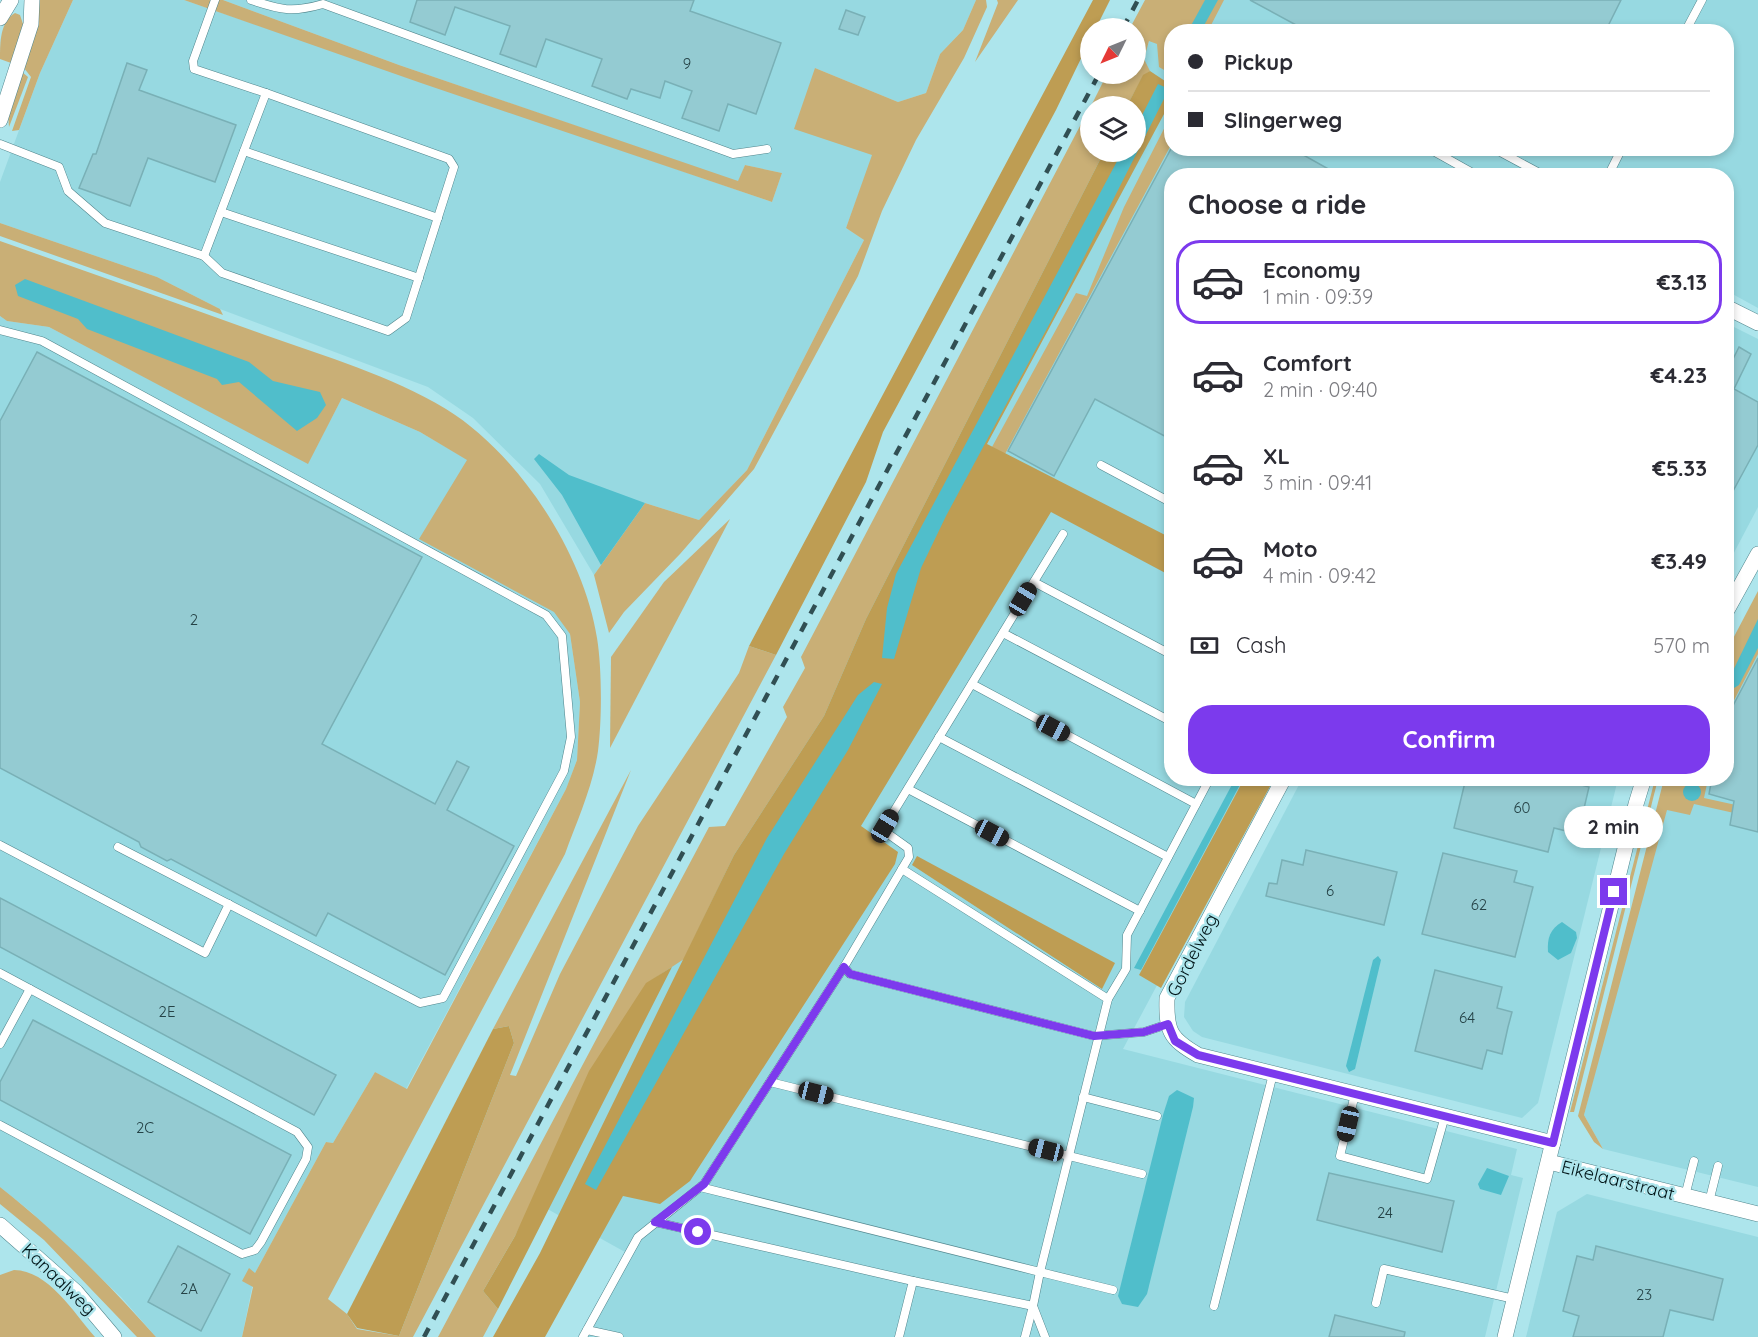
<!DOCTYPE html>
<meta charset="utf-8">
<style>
:root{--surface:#fff;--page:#f7f7f7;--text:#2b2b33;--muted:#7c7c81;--line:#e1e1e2;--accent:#7c3aed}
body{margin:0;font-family:Quicksand,sans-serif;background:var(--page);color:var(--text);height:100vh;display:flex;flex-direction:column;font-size:22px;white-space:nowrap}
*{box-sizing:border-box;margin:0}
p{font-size:20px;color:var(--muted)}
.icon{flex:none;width:33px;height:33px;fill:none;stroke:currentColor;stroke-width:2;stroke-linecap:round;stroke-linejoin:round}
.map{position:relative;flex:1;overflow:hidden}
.side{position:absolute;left:1164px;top:168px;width:570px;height:618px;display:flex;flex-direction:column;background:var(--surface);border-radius:24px;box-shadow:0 3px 9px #0003}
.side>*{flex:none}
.hud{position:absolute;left:1164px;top:24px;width:570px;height:132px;border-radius:24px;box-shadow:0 3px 9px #0003;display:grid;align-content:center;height:132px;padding:0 24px;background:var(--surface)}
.needle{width:39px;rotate:227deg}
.controls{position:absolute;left:1080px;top:18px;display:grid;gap:12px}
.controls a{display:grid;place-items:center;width:66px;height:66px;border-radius:50%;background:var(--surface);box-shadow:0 3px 9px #0003;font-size:30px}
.end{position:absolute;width:27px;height:27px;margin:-14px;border:8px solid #7c3aed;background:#fff;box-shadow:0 0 0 3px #fff}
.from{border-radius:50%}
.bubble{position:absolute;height:42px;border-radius:21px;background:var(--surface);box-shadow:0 3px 9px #0003;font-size:20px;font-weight:800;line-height:42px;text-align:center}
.car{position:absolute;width:18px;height:36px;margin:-18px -9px;border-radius:8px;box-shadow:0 0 4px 2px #0007;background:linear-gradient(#222 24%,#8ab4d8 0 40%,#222 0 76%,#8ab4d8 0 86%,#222 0)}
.hud b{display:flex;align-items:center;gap:21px;height:57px;font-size:22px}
.hud b+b{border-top:2px solid var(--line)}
.hud i{width:15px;height:15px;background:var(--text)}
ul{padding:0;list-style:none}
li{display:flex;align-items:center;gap:18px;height:84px;margin:0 12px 9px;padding:0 12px;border:3px solid transparent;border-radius:24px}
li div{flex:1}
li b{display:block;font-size:22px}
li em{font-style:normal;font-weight:800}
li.selected{border-color:var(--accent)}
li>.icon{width:54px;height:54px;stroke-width:1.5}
h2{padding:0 24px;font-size:27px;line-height:72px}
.pay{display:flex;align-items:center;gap:15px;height:66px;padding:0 24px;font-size:22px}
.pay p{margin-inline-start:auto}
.primary-button{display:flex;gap:12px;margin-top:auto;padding:12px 24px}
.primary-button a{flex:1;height:69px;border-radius:24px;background:var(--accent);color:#fff;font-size:24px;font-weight:800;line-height:69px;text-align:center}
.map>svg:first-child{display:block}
</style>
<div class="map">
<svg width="1758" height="1337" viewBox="0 0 1758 1337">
<rect width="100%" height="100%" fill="#ade5ec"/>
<g fill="#97d9e1" fill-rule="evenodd">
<path d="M73,0H184L772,202L782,173L745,165L738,182L399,65L223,0H976L963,30L940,54L926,93L898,102L815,68L873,155L846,228L864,240L747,470L699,520L645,503L594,575L540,484L473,418L428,387L220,309L157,277L0,223V182L40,73Z"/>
<path d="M1166,0H1758V308L1727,291L1726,176H1172V778L1267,779L1123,1049L1517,1149L1511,1175L1523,1178L1485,1337H578L625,1252L542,1206L844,631L1090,152H1136V106H1109L1136,74ZM1172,32H1726V148H1172Z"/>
<path d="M0,316L7,321L49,327L308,463L342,398L420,432L468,460L420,539L555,612L570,634L580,702L577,760L566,789L406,1089L375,1072L333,1143L326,1142L255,1273L242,1337H156L121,1297L31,1212L0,1187Z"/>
<path d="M1726,323L1758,339V507L1727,566Z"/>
<path d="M1758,599V1187L1603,1149L1584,1115L1671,779L1726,778L1727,659Z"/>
<path d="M1302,779H1618L1538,1103L1522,1118L1202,1037L1193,1031L1184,1017L1185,1002Z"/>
<path d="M1587,1194L1758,1237V1337H1526L1557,1212Z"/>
</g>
<g fill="#c9af76">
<path d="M38,0H73L40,73L19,130L12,131L31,77L24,68L37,24Z"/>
<path d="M184,0H223L399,65L738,181L745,165L782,173L772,202L421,83Z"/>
<path d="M976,0H986L987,7L964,58L916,140L882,211L858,276L754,469L680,554L624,612L609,633L594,575L645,503L699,520L747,470L864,240L846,228L872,155L794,129L815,68L898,102L926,93L940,54L963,30Z"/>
<path d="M997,0H1018L975,62L998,3Z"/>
<path d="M1145,0H1224L1208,31L1172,32L1171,74L1159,67L1157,44L1149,41L1144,59L1150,71L1143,76L1127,106H1091L1107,74H1136V28H1130Z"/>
<path d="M15,13L20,15L23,24L11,63L0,59C0,42 0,22 15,13Z"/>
<path d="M22,72L28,77L9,127L8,114Z"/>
<path d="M1090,107V152H1104L866,619L824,716L734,855L684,959L646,984L515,1236L483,1291L498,1309L483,1337H438L709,827L725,826L787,717L783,707L805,668L801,657Z"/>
<path d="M1171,115V145L1005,454L992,447L1076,293L1087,296L1124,207Z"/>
<path d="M0,223L157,277L220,309L223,315L0,236Z"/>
<path d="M0,241C88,272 176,303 265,335C326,357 390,375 446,409C519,454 584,554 597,638C602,668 602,720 598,751C593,786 577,821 565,854L328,1299L347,1314L357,1329L399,1336L514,1043L509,1026L493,1029L631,770L510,1075L516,1076L560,974L638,826L739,673L749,646L776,655L413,1337H242L253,1287L242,1281L249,1268L255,1273L326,1142L333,1143L375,1072L407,1089L566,789L577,760L580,702L570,634L554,612L419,539L467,460L420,432L342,398L308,464L49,327L7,321L0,316Z"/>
<path d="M730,519L610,748L611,657L664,582Z"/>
<path d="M1758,591V654L1727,714V650Z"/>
<path d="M1655,779H1658L1574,1112H1570Z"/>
<path d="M1664,779H1708L1704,798L1745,807L1743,815L1694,804L1690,815L1667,810L1584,1115L1603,1149L1594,1142L1578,1116Z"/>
<path d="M0,1187C57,1232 108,1283 156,1337H137L44,1240L0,1204Z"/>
<path d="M14,1270C48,1270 74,1313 95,1337H0V1275Z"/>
</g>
<g fill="#be9d53">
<path d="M1093,0H1110L1096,28H1090V40L1056,110L883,432L866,482L776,655L749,646Z"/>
<path d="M1150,71L1171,85V101L987,444L1171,538V576L1051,512L861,826L898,852L895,864L690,1181L660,1204L623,1196L545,1337H493L540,1253L734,855L824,716L866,619L1104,152H1136V106H1127L1143,75Z"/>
<path d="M1244,779H1274L1161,988L1139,975Z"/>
<path d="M917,856L1115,963L1102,989L912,865Z"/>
<path d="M672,967L498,1309L483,1291L515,1236L589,1071L646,983Z"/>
<path d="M509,1026L514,1043L399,1336L357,1328L347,1314L493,1029Z"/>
</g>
<g fill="#50becb">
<path d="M1205,0H1218L1201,31H1188Z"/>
<path d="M1158,84L1169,89L1065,295L946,516L921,568L894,659L882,658L887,608L896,574L1122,152H1136V127Z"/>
<path d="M25,279L249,362L273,381L320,392L326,405L317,418L297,431L239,382L222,385L217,379L87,329L78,319L18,296L15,285Z"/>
<path d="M539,454L569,475L645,503L601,565L562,495L534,459Z"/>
<path d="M1758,619V648L1739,685L1734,688L1728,681Z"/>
<path d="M874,682L882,684L848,750L784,854L596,1190L585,1184L767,838L858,695Z"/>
<path d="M1235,779H1243L1141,970L1134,968Z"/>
<circle cx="1692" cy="792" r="9"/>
<path d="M1562,922L1576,932L1577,938L1571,953L1558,960L1548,952C1547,938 1550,929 1562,922Z"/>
<path d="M1378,956L1381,960L1355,1069L1349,1072L1346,1066L1373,960Z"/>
<path d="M1177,1090L1194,1098L1193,1107L1147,1294L1138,1307L1122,1304L1118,1296L1163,1115L1169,1096Z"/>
<path d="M1487,1168L1509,1176L1501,1195L1480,1189L1478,1184Z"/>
</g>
<g fill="#94cbd2" stroke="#79b0b6" stroke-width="1.5">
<path d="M417,0H694L690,11L781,43L756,114L728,104L719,131L682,118L692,91L665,81L660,98L631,89L627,99L592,86L602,59L546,39L536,67L500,54L510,26L455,7L445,35L410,22Z"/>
<path d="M1250,0H1621L1605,32H1309Z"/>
<path d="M846,10L865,17L858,35L839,29Z"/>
<path d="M127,63L147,70L139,90L236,125L215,182L148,158L130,206L79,188L93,154H96Z"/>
<path d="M1172,147L1291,148L1341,176H1172V440L1095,399L1054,476L1008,451Z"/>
<path d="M1739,347L1751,354L1734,389L1758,402V445L1726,504V356L1733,359Z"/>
<path d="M37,352L422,557L322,744L435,804L457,761L469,767L447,810L514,846L445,975L328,913L316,936L171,859L167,861L141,847L139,842L0,768V421Z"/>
<path d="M1758,658V832L1730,825L1734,801L1709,794L1712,778H1726V719Z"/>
<path d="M1466,778H1555L1589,787L1578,834L1554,828L1548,852L1454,828Z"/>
<path d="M1306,850L1397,872L1384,925L1266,896L1269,883L1277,884L1282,860L1303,865Z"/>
<path d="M1443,853L1517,871L1514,882L1533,887L1515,957L1422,934Z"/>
<path d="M0,898L336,1075L314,1115L0,947Z"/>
<path d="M1435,970L1502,987L1497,1008L1512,1012L1508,1027L1502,1054L1487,1050L1482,1069L1415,1051Z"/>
<path d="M33,1020L291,1155L250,1234L0,1100V1082Z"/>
<path d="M1329,1173L1454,1201L1442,1252L1317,1220Z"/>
<path d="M178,1246L230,1274L201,1331L148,1302Z"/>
<path d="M1596,1246L1723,1279L1713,1320L1670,1310L1663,1337H1573L1579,1316L1563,1311L1577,1256L1593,1260Z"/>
<path d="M1335,1315L1405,1332L1404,1337H1329Z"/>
</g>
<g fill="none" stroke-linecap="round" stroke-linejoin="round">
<g stroke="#50858c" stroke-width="9">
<g id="lane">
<path d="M251,0C281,10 292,13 323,4L733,154L767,149"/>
<path d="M1685,32L1702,0"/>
<path d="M0,144L59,167L68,191L105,223L204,256L266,93L194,69L193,61L215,0"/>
<path d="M1428,148L1478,176"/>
<path d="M1493,148L1545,176"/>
<path d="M244,151L438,218"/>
<path d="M1608,176L1622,148"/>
<path d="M221,212L419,278"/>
<path d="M204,256L222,273L388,331L406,318L454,167L449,159L266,93"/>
<path d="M0,330L42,341L546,615L562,636L571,737L564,771L443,998L420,1003L118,847"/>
<path d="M1101,465L1172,503"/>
<path d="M1063,534L885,826L887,833L908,848L909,857L844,967L850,974L1094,1036L1144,1032L1168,1024"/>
<path d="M1034,582L1172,655"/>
<path d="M1003,633L1172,722"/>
<path d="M972,684L1196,804"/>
<path d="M939,737L1168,857"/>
<path d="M908,789L1140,911"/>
<path d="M0,845L205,953L229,904"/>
<path d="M0,973L297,1132L308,1147L306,1159L261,1242L255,1250L242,1254L0,1125"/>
<path d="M1108,999L1126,969L1127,935L1210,778"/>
<path d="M0,1044L30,989"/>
<path d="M770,1082L1142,1174"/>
<path d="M1355,1094L1340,1156L1427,1179L1445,1116"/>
<path d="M1083,1097L1157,1116"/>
<path d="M700,1187L1040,1272L1108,999L902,869"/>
<path d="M1685,1196L1694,1161"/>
<path d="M1709,1202L1718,1166"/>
<path d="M655,1222L913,1281L899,1337"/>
<path d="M913,1281L1033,1306L1025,1337"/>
<path d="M1376,1303L1384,1269L1514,1299"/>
<path d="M1214,1306L1273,1074"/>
<path d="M587,1330L619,1337"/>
<path d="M583,1337L638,1237L704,1184L844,967"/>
<path d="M1045,1337L1033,1306L1040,1272L1113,1290"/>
</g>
</g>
<g stroke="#50858c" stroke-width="16">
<g id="street">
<path d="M0,18L11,0"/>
<path d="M0,120L31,24L32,0"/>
<path d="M1726,307L1758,323"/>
<path d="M1726,612L1758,554"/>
<path d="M1284,778L1167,998C1166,1031 1170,1039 1198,1055L1553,1143"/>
<path d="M1549,1162L1758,1214"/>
<path d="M0,1225L76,1292L114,1337"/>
<path d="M1505,1337L1636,804L1644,778"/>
</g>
</g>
<use href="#lane" stroke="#fff" stroke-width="8"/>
<use href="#street" stroke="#fff" stroke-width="15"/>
<g stroke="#314f53" stroke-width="4.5" stroke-dasharray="10 10" stroke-linecap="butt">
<path d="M1123,28L1138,0"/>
<path d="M424,1337L1099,74"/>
</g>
</g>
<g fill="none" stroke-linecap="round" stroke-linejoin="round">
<path stroke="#7c3aed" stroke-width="8" d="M698,1232L655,1222L704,1184L844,967L850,974L1094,1036L1144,1032L1168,1024L1175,1041L1198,1055L1553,1143L1614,892"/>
</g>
<g text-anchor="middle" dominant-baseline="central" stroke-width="5" stroke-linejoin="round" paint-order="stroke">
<g font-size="15" fill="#254246">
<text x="687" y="63">9</text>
<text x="194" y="619">2</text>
<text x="1522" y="807">60</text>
<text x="1330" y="890">6</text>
<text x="1479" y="904">62</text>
<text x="167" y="1011">2E</text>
<text x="1467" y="1017">64</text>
<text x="145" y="1127">2C</text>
<text x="1385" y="1212">24</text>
<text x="189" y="1288">2A</text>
<text x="1644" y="1294">23</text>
</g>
<g font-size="18" fill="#001417" stroke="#ade5ec">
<text transform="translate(1192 955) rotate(-63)">Gordelweg</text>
<text transform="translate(1618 1180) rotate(14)">Eikelaarstraat</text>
<text transform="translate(59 1279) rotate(44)">Kanaalweg</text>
</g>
</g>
</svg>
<div class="controls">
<a><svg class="needle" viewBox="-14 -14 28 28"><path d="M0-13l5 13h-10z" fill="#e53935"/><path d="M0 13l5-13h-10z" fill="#7c7c81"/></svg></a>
<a><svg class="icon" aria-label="layers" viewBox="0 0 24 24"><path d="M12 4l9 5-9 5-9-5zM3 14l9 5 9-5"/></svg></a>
</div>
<i class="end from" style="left:698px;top:1232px"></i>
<i class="end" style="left:1614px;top:892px"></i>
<div class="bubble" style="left:1564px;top:806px;width:99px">2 min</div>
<i class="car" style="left:1023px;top:599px;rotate:31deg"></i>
<i class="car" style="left:1053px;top:728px;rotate:118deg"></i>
<i class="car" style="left:885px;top:826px;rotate:31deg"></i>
<i class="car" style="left:992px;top:833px;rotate:118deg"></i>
<i class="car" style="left:816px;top:1093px;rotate:104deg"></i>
<i class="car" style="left:1348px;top:1124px;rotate:193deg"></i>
<i class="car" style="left:1046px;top:1150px;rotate:284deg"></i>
<div class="hud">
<b><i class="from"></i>Pickup</b>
<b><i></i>Slingerweg</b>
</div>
<section class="side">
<h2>Choose a ride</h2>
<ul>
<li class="selected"><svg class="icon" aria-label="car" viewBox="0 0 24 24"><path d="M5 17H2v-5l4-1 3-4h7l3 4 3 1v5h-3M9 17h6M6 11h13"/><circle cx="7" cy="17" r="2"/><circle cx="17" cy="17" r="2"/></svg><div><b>Economy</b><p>1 min · 09:39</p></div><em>€3.13</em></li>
<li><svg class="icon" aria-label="car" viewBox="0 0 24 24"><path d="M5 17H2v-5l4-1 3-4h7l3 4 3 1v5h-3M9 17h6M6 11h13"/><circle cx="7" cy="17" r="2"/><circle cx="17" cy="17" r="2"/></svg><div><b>Comfort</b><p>2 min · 09:40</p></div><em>€4.23</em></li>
<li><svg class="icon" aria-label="car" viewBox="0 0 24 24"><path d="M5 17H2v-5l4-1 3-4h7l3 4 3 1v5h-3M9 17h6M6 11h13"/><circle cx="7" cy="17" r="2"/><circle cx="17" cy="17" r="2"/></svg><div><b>XL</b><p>3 min · 09:41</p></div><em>€5.33</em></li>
<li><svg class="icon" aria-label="car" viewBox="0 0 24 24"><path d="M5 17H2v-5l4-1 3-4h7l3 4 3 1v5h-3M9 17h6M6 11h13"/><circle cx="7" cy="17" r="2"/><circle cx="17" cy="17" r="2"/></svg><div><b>Moto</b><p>4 min · 09:42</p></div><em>€3.49</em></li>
</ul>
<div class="pay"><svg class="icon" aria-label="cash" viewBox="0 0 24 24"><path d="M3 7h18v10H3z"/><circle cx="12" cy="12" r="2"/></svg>Cash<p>570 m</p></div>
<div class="primary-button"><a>Confirm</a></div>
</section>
</div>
